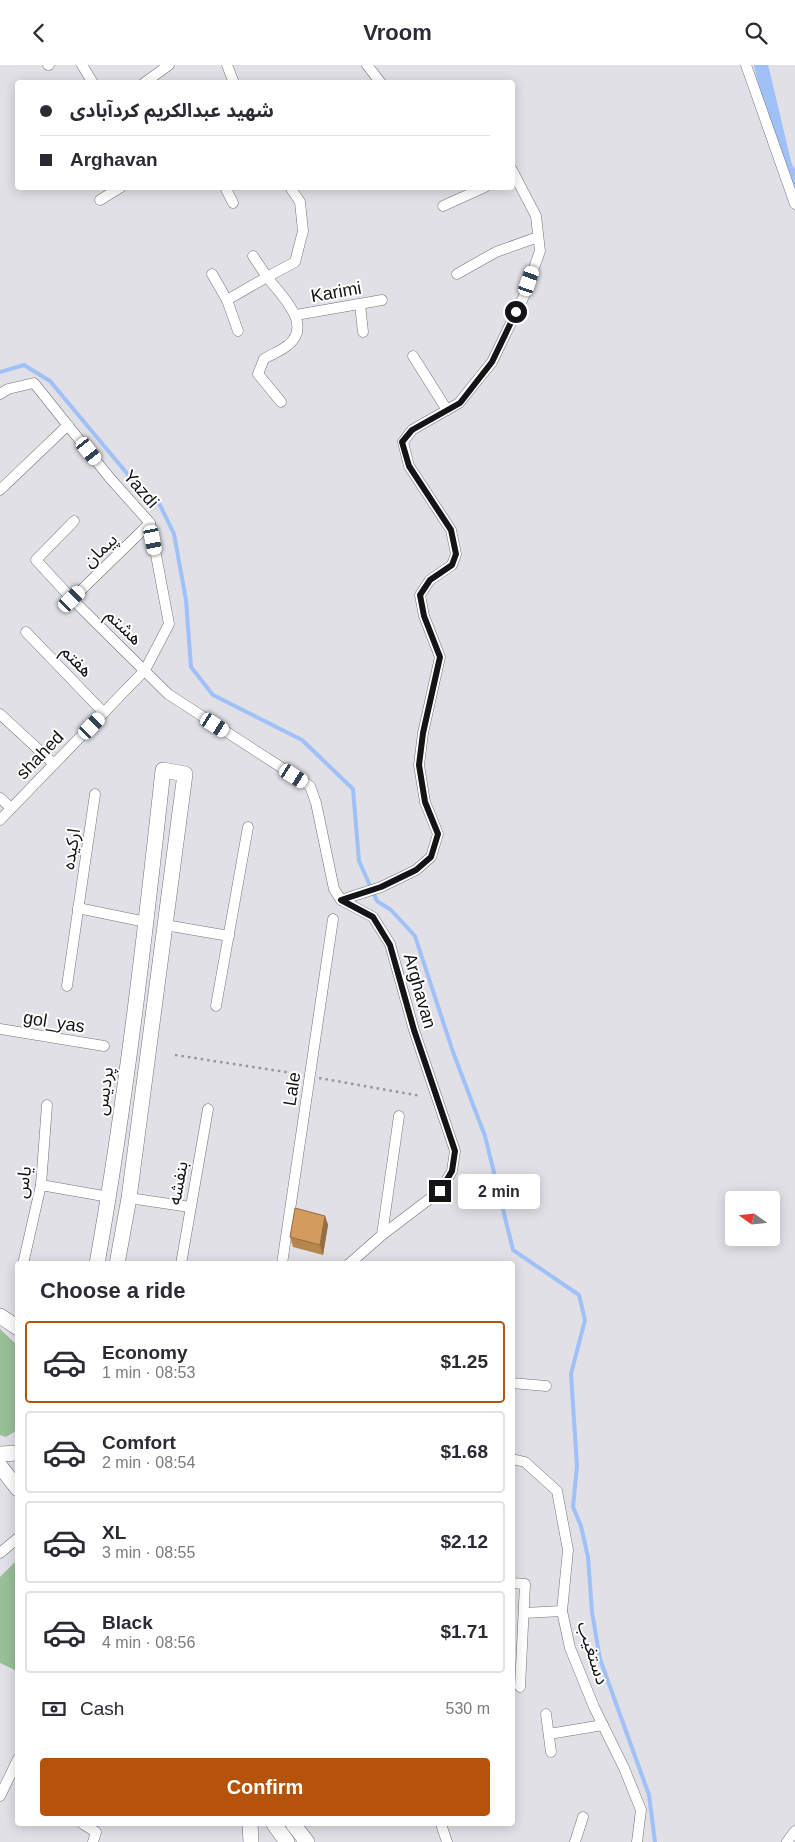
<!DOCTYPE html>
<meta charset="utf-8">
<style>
:root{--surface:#fff;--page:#f7f7f7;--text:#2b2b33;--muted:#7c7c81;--line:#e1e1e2;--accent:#b45309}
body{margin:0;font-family:Helvetica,"Noto Sans Arabic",sans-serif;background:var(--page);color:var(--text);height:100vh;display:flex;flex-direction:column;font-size:19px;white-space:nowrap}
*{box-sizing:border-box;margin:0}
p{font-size:16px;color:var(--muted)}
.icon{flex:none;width:28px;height:28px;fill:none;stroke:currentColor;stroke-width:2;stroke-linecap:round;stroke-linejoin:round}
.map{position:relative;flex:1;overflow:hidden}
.panel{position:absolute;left:15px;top:1196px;width:500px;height:565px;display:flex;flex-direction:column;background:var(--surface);border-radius:5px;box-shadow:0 2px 12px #0003}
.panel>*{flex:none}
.banner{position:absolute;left:15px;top:15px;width:500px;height:110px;border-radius:5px;box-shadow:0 2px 12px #0003;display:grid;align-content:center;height:110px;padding:0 25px;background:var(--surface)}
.needle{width:32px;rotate:285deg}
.controls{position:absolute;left:725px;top:1126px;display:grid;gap:10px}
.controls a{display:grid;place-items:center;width:55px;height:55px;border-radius:5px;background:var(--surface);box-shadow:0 2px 12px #0003;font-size:25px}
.end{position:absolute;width:22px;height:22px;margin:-11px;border:6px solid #131415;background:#fff;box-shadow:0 0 0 2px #fff}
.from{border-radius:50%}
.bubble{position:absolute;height:35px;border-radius:5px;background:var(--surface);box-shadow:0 2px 12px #0003;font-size:16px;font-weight:700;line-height:35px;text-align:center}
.car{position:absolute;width:15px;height:30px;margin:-15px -8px;border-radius:6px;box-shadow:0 0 4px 1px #0007;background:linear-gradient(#fff 24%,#345 0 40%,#fff 0 76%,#345 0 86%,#fff 0)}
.banner b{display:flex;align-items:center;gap:18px;height:48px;font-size:19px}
.banner b+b{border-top:1px solid var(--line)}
.banner i{width:12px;height:12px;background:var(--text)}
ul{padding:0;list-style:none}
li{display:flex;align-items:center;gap:15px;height:82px;margin:0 10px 8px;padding:0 15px;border:2px solid var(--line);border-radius:5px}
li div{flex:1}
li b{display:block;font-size:19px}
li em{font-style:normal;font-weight:700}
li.selected{border-color:var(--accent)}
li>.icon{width:45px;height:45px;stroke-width:1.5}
h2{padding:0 25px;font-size:22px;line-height:60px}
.pay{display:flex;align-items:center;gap:12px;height:55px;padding:0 25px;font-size:19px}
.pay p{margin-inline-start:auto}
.cta{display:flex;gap:10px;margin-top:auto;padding:10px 25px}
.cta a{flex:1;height:58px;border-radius:5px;background:var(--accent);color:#fff;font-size:20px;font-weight:700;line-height:58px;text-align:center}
header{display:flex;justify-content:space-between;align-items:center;height:65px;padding:0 25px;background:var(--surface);font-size:22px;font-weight:700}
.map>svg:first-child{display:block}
</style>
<header><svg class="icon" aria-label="back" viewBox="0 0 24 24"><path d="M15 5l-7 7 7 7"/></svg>Vroom<svg class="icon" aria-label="search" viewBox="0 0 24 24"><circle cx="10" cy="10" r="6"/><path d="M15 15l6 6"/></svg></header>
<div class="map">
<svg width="795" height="1777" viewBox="0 0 795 1777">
<rect width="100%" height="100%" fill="#e0e0e6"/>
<g fill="#98bf97">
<path d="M0,1264L17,1280V1365L6,1372L0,1370Z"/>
<path d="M17,1495V1606L0,1598V1512Z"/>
</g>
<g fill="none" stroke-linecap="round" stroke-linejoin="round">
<path stroke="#a0c1f7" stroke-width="4" d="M0,307L24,300L50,316L135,418L160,440L174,469L186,535L191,602L213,630L302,675L353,724L359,796L377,836L391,845L415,871L453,987L485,1071L513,1185L579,1230L585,1255L571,1309L577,1401L573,1442L581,1461L588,1492L592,1547L600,1594L649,1730L655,1777"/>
<path stroke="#a0c1f7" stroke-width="14" d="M761,0L785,101L795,118"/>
<g stroke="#727377" stroke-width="11">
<g id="street">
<path d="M48,0H49"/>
<path d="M82,0L93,18"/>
<path d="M227,0L234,18"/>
<path d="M367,0L381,18"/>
<path d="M746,0L795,139"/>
<path d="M144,18L169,0"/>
<path d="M225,122L233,138"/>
<path d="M100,135L121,122"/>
<path d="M443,141L485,122"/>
<path d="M212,209L227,235L238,266"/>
<path d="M457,209L496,187L538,172"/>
<path d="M227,235L267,212L253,191"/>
<path d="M360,239L363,267"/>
<path d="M296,250L382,235"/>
<path d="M413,291L447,345"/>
<path d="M0,329L8,324L34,318L109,412L150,458L169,559L145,605L0,755"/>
<path d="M281,337L258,309L264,294C272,289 281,286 288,280C314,260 280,229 267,212L295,197L303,166L300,137L290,122"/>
<path d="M0,425L68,360"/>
<path d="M74,456L36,495L72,534L168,629L310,721L316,738L334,824L341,835L373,852L390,879L414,965L455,1086L452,1106L440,1126L382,1170L349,1199"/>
<path d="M72,534L150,458"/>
<path d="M26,567L104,648"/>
<path d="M0,649L54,699"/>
<path d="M0,733L11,743"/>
<path d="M341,835L381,822L416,805L431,792L438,769L425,737L419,700L423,668L440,592L424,551L420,530L430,515L452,500L456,489L451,465L409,401L403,377L412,365L459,338L492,297L524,231L540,186L536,151L512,105"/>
<path d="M78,843L146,857"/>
<path d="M165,860L229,871"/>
<path d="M67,921L95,729"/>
<path d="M216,941L248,762"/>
<path d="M0,964L104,981"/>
<path d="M41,1120L109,1132"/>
<path d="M129,1133L190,1142"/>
<path d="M382,1170L399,1051"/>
<path d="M23,1199L41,1120L47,1040"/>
<path d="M181,1199L208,1044"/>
<path d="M282,1199L333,854"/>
<path d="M512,1318L546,1321"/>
<path d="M512,1394L525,1397L557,1426L568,1485L562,1546L570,1583L594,1642L624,1703L641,1745L637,1777"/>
<path d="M0,1488L18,1473"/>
<path d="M512,1518L525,1519L520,1622"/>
<path d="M524,1548L562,1546"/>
<path d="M546,1649L551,1687"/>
<path d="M549,1669L603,1660"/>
<path d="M0,1731L18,1694"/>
<path d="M83,1759L96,1767L93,1777"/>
<path d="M441,1759L447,1777"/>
<path d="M575,1777L583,1752"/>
<path d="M787,1777L795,1766"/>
</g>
</g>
<g stroke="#727377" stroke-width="16">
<g id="secondary">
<path d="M97,1199C126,1035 145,870 163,705L185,709L129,1133L117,1199"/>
<path d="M0,1251L18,1263"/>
<path d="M0,1389L18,1388"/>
<path d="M0,1401L18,1424"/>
<path d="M250,1759L251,1777"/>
<path d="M274,1759L287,1777"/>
<path d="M293,1759L307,1777"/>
</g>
</g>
<g stroke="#96969a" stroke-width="2.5" stroke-dasharray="2.5 4" stroke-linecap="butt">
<path d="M175,990L299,1009"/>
<path d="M319,1013L421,1031"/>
</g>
<use href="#street" stroke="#fff" stroke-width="10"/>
<use href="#secondary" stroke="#fff" stroke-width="15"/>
</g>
<path fill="#b6864f" d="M325,1151L328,1160L323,1190L293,1182L290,1172Z"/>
<path fill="#946d40" d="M325,1151L328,1160L323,1190L320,1180Z"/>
<path fill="#d49c5c" stroke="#946d40" d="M295,1143L325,1151L320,1180L290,1172Z"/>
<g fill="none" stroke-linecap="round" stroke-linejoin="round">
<path stroke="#131415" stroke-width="6" d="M440,1126L452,1106L455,1086L414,965L390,880L373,852L341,835L381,822L416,805L431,792L438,769L425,737L419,700L423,668L440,592L424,551L420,530L430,515L452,500L456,489L451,465L409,401L402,377L412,365L460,338L492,297L516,247"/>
</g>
<g text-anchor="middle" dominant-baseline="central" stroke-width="4" stroke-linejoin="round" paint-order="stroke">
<g font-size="18" fill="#131415" stroke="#fff">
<text transform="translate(336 227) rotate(-10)">Karimi</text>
<text transform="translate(141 424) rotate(49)">Yazdi</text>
<text transform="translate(100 485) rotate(-44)">پیمان</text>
<text transform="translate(124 562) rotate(44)">هشتم</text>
<text transform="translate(77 596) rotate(46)">هفتم</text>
<text transform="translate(40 690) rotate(-46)">shahed</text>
<text transform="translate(71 784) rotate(-81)">ارکیده</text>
<text transform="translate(420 926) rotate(74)">Arghavan</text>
<text transform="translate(54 957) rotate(9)">gol_yas</text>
<text transform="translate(292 1024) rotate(-81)">Lale</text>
<text transform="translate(104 1026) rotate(-82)">پردیس</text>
<text transform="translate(23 1117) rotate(-81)">یاس</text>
<text transform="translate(178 1118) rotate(-80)">بنفشه</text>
<text transform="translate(593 1588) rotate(72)">دستغیب</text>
</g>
</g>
</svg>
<div class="controls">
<a><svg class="needle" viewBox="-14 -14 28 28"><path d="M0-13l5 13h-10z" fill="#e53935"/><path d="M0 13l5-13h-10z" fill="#7c7c81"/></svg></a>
</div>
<i class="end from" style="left:516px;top:247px"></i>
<i class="end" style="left:440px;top:1126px"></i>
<div class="bubble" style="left:458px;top:1109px;width:82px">2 min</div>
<i class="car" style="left:529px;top:216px;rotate:19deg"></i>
<i class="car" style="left:89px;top:386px;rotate:141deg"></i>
<i class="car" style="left:153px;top:475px;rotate:169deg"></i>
<i class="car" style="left:72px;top:534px;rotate:46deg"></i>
<i class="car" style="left:215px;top:660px;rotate:123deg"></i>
<i class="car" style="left:92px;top:661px;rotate:44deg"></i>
<i class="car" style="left:294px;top:711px;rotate:123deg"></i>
<div class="banner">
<b><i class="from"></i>شهید عبدالکریم کردآبادی</b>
<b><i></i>Arghavan</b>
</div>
<section class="panel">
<h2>Choose a ride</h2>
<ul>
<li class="selected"><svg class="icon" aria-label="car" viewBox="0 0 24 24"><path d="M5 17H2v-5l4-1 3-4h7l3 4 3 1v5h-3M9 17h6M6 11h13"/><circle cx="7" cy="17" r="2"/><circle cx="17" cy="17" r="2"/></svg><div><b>Economy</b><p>1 min · 08:53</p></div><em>$1.25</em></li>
<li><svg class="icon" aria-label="car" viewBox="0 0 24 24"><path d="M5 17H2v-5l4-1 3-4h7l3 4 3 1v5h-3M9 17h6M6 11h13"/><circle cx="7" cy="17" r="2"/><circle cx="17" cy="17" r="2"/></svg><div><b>Comfort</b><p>2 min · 08:54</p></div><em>$1.68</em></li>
<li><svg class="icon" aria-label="car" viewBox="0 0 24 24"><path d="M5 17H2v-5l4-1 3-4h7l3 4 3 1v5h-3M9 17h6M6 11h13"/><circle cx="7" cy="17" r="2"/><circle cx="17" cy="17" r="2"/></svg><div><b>XL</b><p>3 min · 08:55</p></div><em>$2.12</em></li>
<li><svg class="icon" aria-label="car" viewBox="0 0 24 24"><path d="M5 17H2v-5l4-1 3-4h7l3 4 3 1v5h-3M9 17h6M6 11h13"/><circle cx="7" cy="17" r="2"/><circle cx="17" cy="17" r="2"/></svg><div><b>Black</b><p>4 min · 08:56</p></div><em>$1.71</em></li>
</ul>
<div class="pay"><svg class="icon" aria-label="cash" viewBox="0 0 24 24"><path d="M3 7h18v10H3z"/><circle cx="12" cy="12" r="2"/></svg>Cash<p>530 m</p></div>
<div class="cta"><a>Confirm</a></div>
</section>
</div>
